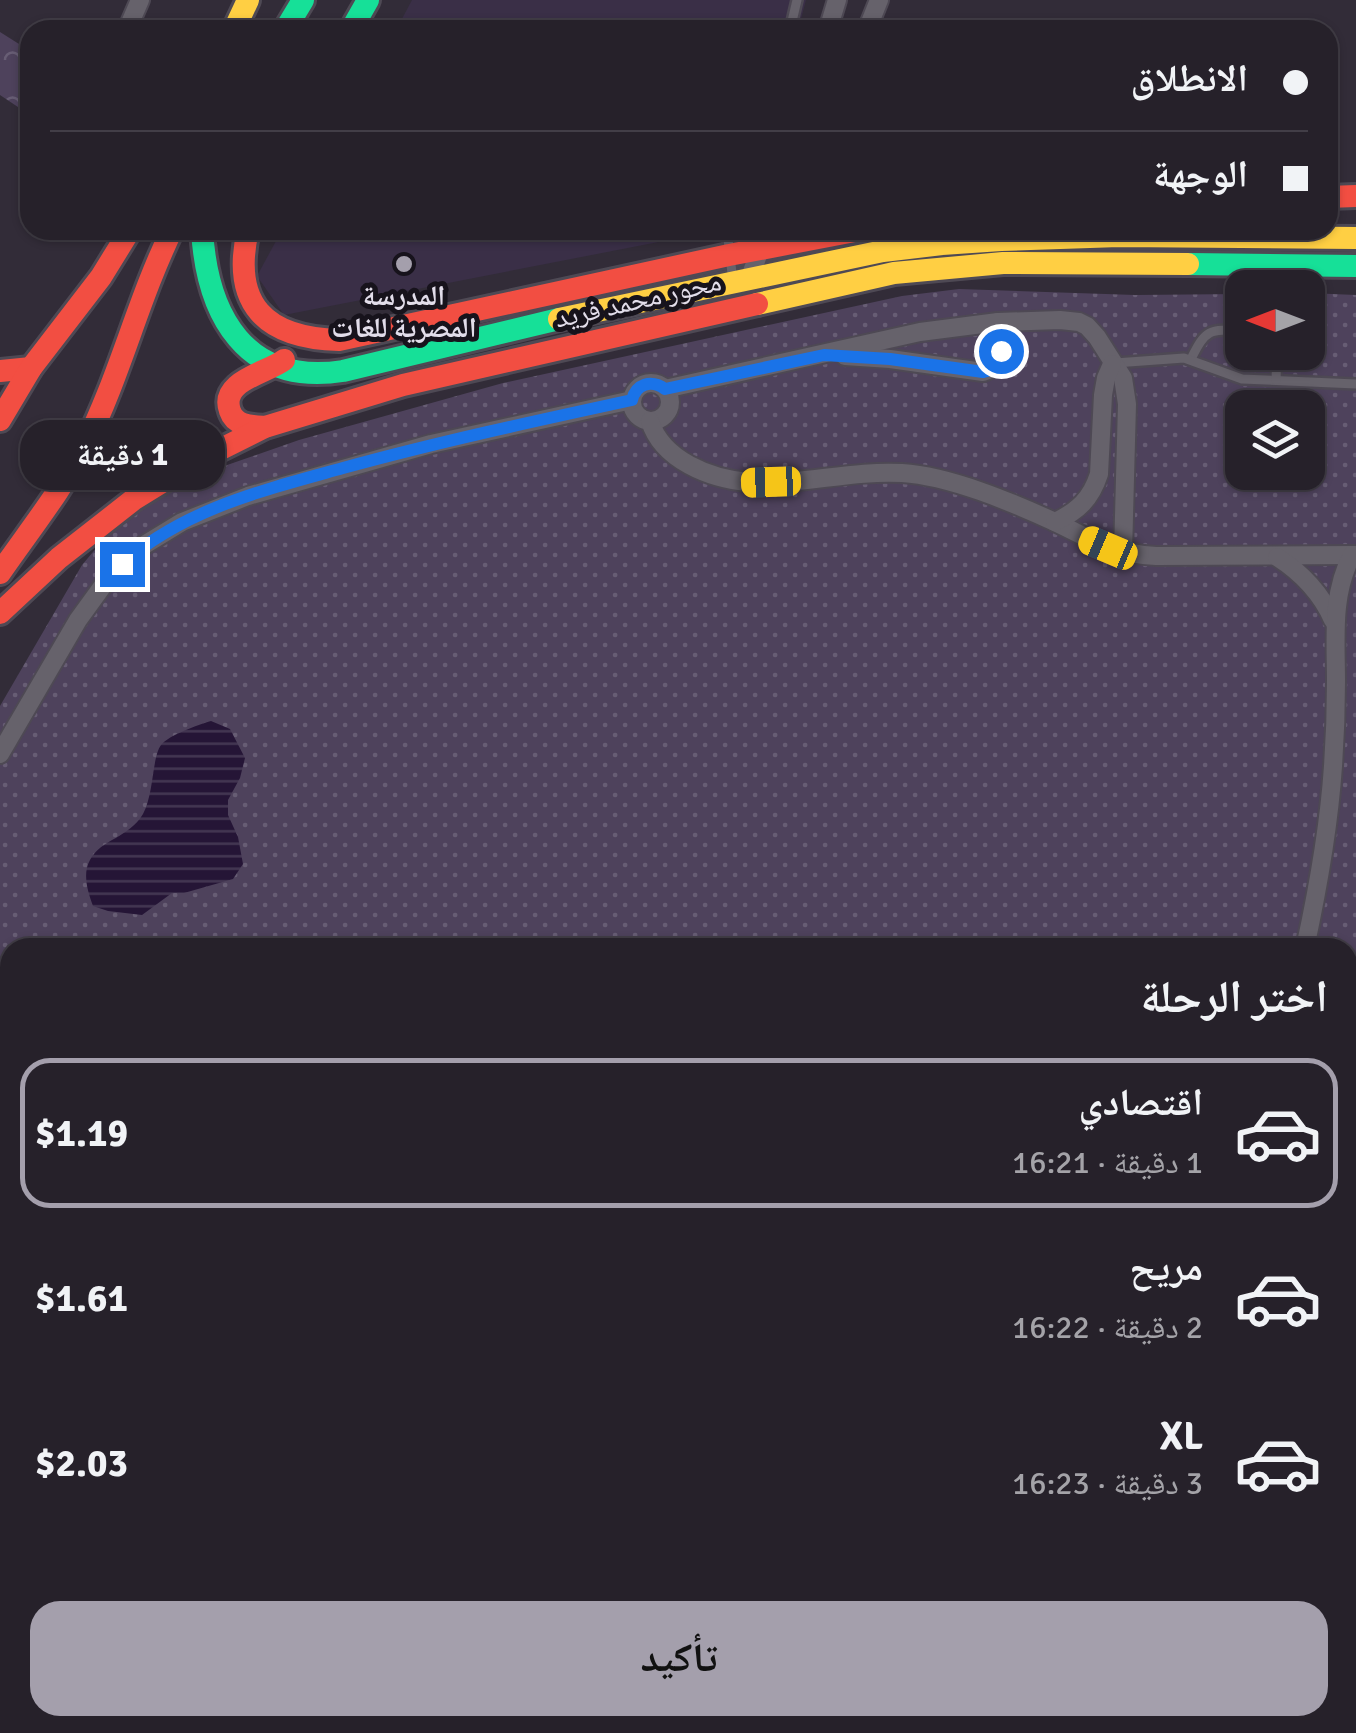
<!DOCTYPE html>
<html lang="ar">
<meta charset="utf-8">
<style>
:root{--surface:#26212a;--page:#2e2932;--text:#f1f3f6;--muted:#a4a3a8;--line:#423e47;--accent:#a49fac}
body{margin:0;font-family:Signika,"Noto Naskh Arabic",sans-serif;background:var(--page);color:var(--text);direction:rtl;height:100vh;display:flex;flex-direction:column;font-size:38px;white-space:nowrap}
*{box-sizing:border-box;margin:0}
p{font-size:32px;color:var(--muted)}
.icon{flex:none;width:55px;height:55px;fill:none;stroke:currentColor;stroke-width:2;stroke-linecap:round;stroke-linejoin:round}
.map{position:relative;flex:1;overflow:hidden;direction:ltr}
.panel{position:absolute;left:0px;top:938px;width:1358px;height:798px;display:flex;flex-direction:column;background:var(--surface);border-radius:30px 30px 0 0;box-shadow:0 2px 8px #0004,0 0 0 2px var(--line);direction:rtl}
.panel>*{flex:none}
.guide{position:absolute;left:20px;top:20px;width:1318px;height:220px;border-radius:30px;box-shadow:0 2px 8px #0004,0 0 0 2px var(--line);direction:rtl;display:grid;align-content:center;height:220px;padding:0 30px;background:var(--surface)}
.needle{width:65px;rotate:270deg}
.fabs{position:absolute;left:1225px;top:270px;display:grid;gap:20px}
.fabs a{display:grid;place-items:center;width:100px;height:100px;border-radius:20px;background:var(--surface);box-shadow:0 2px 8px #0004,0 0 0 2px var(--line);font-size:50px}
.end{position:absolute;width:45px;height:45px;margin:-22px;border:12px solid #1a73e8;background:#fff;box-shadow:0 0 0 5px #fff}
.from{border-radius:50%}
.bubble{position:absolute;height:70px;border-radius:30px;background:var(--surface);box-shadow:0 2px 8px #0004,0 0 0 2px var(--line);font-size:32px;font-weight:700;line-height:70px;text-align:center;direction:rtl}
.car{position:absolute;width:30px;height:60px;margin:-30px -15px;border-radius:12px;box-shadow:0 0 8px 2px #0007;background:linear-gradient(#f5c518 24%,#345 0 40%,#f5c518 0 76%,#345 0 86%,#f5c518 0)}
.guide b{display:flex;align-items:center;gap:35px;height:95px;font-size:38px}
.guide b+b{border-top:2px solid var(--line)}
.guide i{width:25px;height:25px;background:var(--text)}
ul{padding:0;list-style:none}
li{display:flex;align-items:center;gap:30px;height:150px;margin:0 20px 15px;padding:0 10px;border:5px solid transparent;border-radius:30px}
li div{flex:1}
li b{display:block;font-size:38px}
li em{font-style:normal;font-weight:700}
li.on{border-color:var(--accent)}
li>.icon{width:90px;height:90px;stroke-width:1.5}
h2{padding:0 30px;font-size:45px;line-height:120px}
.button{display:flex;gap:20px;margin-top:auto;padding:20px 30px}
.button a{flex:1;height:115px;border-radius:30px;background:var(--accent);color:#111;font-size:40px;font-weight:700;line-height:115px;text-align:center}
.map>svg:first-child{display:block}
</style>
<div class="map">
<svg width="1356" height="1733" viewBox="0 0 1356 1733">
<defs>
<pattern id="grass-dots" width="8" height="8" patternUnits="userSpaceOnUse" patternTransform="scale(2.5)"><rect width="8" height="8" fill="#4e425c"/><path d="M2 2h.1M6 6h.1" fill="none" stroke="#675d74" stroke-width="1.8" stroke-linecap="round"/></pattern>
<pattern id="park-crowns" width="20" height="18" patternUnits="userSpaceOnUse" patternTransform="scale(2.5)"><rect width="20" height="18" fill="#4e425c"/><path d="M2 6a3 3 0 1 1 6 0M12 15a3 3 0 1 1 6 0" fill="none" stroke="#675d74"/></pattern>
<pattern id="water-rules" width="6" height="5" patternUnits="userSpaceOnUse" patternTransform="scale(2.5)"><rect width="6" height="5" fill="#251536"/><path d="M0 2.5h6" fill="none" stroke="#443753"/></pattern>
</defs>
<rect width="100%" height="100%" fill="#322c38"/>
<g fill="#3a2f47">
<path d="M412,0H806L798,30H396Z"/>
<path d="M282,230H720L284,315L257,276Z"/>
</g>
<path fill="url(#grass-dots)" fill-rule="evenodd" d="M959,289L1135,295L1242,294V352H1308V293L1356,295V1292L1348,1301V948H10V1725H1175V1733H0V706L82,565L115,526L168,490L207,472L299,440L503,383L902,296ZM1242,408H1308V472H1242Z"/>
<path fill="url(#park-crowns)" d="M0,32L30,51V115L0,95Z"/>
<g fill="url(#water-rules)">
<path d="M211,721L230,729L245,758L240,778L228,800V815L238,837L243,864L233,879L184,893H172L142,915L108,911L93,906C88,892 82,874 90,860C101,839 129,838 143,814C154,794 152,757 161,745C169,735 198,725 211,721Z"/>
<path d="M692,1725H835L841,1733H694Z"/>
</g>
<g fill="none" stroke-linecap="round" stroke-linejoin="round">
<g stroke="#4e4954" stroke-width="14">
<g id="lane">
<path d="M790,30L797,0"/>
<path d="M727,230L733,282"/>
<path d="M1191,359C1206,329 1209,329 1242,331"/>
<path d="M1115,363L1184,358L1242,379L1356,384"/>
<path d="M1276,380L1277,352"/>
</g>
</g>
<g stroke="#4e4954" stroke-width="22">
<g id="street">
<path d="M127,30L140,0"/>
<path d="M828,30L837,0"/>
<path d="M867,30L879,0"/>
<path d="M749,280L767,230"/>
<path d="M845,356L890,359L983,372C1007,364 1000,342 998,322"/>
<circle cx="651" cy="402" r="19"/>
<path d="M665,389L920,332L998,322L1060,320L1079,322L1087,326L1097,337L1123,378L1127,404L1123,553"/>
<path d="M650,421C662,460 710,479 749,482C797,486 851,470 902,473C950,476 1011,502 1055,522C1095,541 1109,553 1156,556L1356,555"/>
<path d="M1055,522C1078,511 1091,499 1099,474L1103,395L1106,378L1112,364"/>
<path d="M1277,557C1302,573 1321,593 1333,620"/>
<path d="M0,754L78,620L107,580L141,547L182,522L248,496L431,444L632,400"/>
<path d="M1305,948C1318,888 1329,827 1333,766C1335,738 1336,710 1336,682C1336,638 1331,595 1352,555"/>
<path d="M0,1187L10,1186"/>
<path d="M1348,1258L1356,1249"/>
<path d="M0,1385L10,1394"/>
<path d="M1137,1725V1733"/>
</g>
</g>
<g stroke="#4e4954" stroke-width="28">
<g id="fast">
<path d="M285,30L303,0"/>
<path d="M351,30L368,0"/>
<path d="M202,230C207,315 245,386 343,371L559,319"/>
<path d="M1188,264L1356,266"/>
</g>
</g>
<g stroke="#4e4954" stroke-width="28">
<g id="slow">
<path d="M234,30L248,0"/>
<path d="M757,304L894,273L1003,263L1188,264"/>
<path d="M559,319L883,251L942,244L1001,240L1119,236L1356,238"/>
</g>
</g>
<g stroke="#4e4954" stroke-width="28">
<g id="jam">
<path d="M1328,197L1356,196"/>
<path d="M248,230C231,304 265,338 339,340L729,255L860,230"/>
<path d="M0,371L31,368"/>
<path d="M0,420L31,368L101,277L130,230"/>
<path d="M265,427C251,426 235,426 230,411C219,381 267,373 284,360"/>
<path d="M0,573C29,531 62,490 85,445C120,376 138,299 172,230"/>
<path d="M0,613L59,558L133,500L193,463L265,427L403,385L757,304"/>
</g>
</g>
<use href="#lane" stroke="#66626b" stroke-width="9"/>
<use href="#street" stroke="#66626b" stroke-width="18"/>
<use href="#fast" stroke="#16e098" stroke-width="22"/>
<use href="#slow" stroke="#ffcf43" stroke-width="22"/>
<use href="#jam" stroke="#f24e42" stroke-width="22"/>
</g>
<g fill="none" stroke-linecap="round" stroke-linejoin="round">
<path stroke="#1a73e8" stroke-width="12" d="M122,564C184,509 264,490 343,468C438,442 535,421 632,400C636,384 651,379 665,389L824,355L890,359L983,372C994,370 999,363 1001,351"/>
</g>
<circle fill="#a49fac" stroke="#17131c" stroke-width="4" cx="404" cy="264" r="10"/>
<g text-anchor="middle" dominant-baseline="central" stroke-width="10" stroke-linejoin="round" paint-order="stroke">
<g font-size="28" font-weight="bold" fill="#e2ddea" stroke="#17131c">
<text x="404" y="296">المدرسة<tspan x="404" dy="32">المصرية للغات</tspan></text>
</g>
<g font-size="28" fill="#e2ddea" stroke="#17131c">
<text transform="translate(638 300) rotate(-13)">محور محمد فريد</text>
</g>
</g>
</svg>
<div class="fabs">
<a><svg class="needle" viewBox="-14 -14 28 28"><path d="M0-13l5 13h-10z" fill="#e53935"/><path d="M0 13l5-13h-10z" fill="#a4a3a8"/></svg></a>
<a><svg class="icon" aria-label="layers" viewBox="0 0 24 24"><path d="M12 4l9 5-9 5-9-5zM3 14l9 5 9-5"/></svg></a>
</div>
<i class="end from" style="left:1001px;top:351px"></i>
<i class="end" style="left:122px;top:564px"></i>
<div class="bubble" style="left:20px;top:420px;width:205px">1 دقيقة</div>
<i class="car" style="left:771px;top:482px;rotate:268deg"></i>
<i class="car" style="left:1108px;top:548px;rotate:293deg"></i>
<div class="guide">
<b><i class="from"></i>الانطلاق</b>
<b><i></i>الوجهة</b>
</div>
<section class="panel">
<h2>اختر الرحلة</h2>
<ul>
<li class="on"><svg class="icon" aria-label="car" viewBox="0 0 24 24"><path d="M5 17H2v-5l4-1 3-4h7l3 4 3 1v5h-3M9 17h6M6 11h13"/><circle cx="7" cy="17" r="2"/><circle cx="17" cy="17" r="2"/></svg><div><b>اقتصادي</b><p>1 دقيقة · 16:21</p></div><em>$1.19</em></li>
<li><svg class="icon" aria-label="car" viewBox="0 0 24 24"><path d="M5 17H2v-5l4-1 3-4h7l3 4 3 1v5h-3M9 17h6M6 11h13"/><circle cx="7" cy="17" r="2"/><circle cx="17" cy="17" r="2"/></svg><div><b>مريح</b><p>2 دقيقة · 16:22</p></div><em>$1.61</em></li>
<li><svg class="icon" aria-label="car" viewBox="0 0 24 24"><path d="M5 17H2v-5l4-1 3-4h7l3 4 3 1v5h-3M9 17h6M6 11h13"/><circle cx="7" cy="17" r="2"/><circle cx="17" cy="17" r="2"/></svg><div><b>XL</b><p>3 دقيقة · 16:23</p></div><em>$2.03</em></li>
</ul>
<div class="button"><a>تأكيد</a></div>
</section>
</div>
